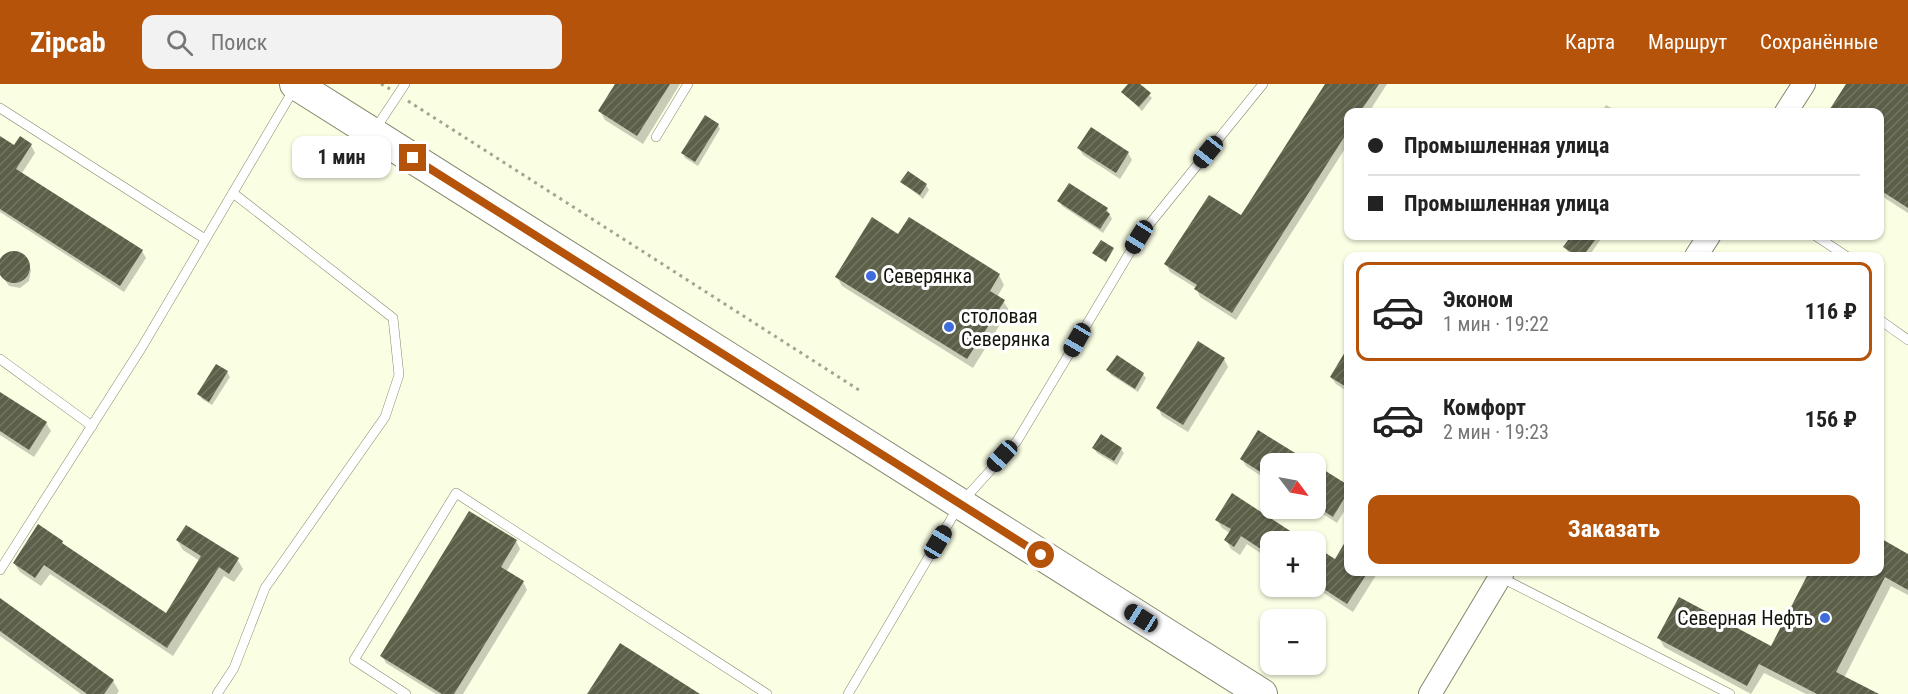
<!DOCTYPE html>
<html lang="ru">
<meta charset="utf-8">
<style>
:root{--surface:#fff;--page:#f2f2f2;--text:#222;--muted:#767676;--line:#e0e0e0;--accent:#b45309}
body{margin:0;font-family:"Roboto Condensed",sans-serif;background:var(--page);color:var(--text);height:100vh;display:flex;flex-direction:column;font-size:22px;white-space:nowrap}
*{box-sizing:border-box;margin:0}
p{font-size:20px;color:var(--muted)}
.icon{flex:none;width:33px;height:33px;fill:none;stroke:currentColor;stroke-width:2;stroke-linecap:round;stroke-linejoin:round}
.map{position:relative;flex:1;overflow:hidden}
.panel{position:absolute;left:1344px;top:168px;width:540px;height:324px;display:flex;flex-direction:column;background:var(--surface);border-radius:12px;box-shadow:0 2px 4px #0004}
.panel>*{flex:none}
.banner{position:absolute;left:1344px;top:24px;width:540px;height:132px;border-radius:12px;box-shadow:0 2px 4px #0004;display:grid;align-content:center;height:132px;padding:0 24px;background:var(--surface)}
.needle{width:39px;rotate:122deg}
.buttons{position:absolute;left:1260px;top:369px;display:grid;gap:12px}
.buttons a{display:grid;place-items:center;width:66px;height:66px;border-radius:12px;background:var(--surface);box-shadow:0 2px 4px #0004;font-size:30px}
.end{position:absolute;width:27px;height:27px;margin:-14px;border:8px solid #b45309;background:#fff;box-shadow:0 0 0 3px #fff}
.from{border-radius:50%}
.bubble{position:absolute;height:42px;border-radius:12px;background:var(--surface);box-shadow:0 2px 4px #0004;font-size:20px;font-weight:700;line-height:42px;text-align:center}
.car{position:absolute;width:18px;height:36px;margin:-18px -9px;border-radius:8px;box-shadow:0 0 4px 2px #0007;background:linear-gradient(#222 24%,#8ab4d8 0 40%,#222 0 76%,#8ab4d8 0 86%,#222 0)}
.banner b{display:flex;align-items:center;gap:21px;height:57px;font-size:22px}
.banner b+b{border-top:2px solid var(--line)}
.banner i{width:15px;height:15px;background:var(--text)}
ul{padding:10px 0 0;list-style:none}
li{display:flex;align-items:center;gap:18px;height:99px;margin:0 12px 9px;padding:0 12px;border:3px solid transparent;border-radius:12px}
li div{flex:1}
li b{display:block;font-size:22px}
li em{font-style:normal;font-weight:700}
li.on{border-color:var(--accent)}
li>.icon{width:54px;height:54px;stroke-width:1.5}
.primary-button{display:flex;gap:12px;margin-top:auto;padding:12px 24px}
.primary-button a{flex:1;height:69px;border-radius:12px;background:var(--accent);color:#fff;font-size:24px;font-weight:700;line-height:69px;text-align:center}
header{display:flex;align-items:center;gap:36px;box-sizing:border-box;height:84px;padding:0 30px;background:var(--accent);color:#fff}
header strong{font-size:28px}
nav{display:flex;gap:33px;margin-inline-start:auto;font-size:21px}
.search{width:420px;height:54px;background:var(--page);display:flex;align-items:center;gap:15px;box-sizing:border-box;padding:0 21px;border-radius:12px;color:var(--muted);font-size:22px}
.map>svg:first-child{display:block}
</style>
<header>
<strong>Zipcab</strong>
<div class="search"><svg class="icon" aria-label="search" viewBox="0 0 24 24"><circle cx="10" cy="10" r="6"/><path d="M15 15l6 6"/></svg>Поиск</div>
<nav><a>Карта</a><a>Маршрут</a><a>Сохранённые</a></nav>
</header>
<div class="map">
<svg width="1908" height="610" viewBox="0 0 1908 610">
<defs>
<pattern id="building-hatch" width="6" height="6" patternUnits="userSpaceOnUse" patternTransform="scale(1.5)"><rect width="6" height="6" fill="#5c6049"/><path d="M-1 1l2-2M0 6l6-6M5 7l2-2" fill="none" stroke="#737664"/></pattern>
</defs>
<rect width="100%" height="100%" fill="#fafee3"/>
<g fill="#0003">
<path d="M617,0H680L643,60L605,36L600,27Z"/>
<path d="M1130,0H1138L1152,14L1142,27L1123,8Z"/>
<path d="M1327,0H1387L1369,28H1348V60L1236,236L1200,213L1196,204L1170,188L1166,180L1242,133Z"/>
<path d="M1848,0H1908V129L1880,111V28H1830Z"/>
<path d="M1606,21L1618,28H1602Z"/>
<path d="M718,41L720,45L698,82L685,74L683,69Z"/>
<path d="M0,54L15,63L31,61L35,69L22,89L142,167L146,174L124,208L0,128Z"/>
<path d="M1079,64L1128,69L1132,76L1120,95L1083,71Z"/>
<path d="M902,98L926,101L929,106L923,115Z"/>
<path d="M1059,117L1107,125L1112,135L1103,149L1062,122Z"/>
<path d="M899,152L999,191L1004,201L997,213L1003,217L1009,226L973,284L842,202L837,193Z"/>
<path d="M1573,152H1603L1589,172H1575L1568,168L1565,163Z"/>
<path d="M10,168L21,170L31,186L29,197L20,204L9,202L0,189V175Z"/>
<path d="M1224,275L1228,283L1188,348L1162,332L1158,324Z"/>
<path d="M1341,277L1348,281V308L1336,300L1331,293Z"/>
<path d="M1108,286L1143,290L1146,294L1138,308L1111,291Z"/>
<path d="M227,288L230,293L212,321L202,315L199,310Z"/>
<path d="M0,309L46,339L51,347L34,373L0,351Z"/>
<path d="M1094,364L1121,365L1124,369L1117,381L1097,369Z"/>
<path d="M1242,375L1270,380V398L1246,382Z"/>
<path d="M1316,383L1348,403V421L1337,439L1314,424Z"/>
<path d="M1217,436L1270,458V489L1265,481L1269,475L1247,460L1240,471L1231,465L1226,456L1230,449L1222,444Z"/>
<path d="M177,456L237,475L243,485L234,498L224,492L173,572L50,490L41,502L20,488L14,479L62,458L66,464L166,531L200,477L183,466Z"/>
<path d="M1348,456V488H1378L1353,528L1313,502H1316V465L1335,477Z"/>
<path d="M516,457L520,465L506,488L523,498L527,506L463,610H436L386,579L382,572Z"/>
<path d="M1880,457L1908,472V511L1891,502L1844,594L1875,610H1806L1764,589L1751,610L1664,563L1659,554L1771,565L1811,488H1880Z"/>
<path d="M0,519L113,597L119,607L117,610H81L0,552Z"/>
</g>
<g fill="url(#building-hatch)">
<path d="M615,0H670L637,52L598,27Z"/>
<path d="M1128,0H1140L1151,9L1139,23L1121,8Z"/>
<path d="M1325,0H1379L1360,28H1348V47L1232,229L1194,205L1197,201L1164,180L1209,111L1241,131Z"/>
<path d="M1846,0H1908V124L1880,106V28H1828Z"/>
<path d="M705,31L719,40L695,78L681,69Z"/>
<path d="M1091,43L1129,68L1116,89L1077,64Z"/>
<path d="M0,52L14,61L20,52L32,60L16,85L143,166L120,202L0,125Z"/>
<path d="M908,87L927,100L920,111L900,98Z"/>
<path d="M1069,99L1108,124L1106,127L1110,130L1100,145L1057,117Z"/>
<path d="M872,133L898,150L909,133L1000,190L990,207L1005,216L967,275L835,193Z"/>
<path d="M1571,152H1598L1583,172H1577L1563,163Z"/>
<path d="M1101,156L1114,164L1106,178L1092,169Z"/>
<circle cx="14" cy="183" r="16"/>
<path d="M1198,257L1225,274L1183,341L1156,324Z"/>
<path d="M1348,263V304L1330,293Z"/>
<path d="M1117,271L1144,289L1135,305L1106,286Z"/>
<path d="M216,280L228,287L209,318L197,310Z"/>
<path d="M0,308L47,338L29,366L0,347Z"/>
<path d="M1258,346L1313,380H1270V394L1240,375Z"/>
<path d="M1101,350L1122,364L1114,377L1092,364Z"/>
<path d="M1316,381L1348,401V408L1333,433L1316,422Z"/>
<path d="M1232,409L1307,458H1270V471L1241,452L1234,463L1224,456L1231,445L1215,436Z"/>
<path d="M469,427L517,456L501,483L524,497L454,610H442L380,572Z"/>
<path d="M38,440L63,457L62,459L166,529L201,472L176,456L186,441L239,474L229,490L219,483L167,564L44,481L35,494L13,479Z"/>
<path d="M1348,453V488H1368L1347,520L1316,500V463L1335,475Z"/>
<path d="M1880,454L1908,470V506L1885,493L1836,588L1879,610H1817L1759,580L1747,602L1657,554L1679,513L1771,562L1809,488H1880Z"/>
<path d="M0,514L114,596L104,610H87L0,547Z"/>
<path d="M620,559L700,610H587Z"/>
</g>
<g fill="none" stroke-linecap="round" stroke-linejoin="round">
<g stroke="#83876e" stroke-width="10">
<g id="service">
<path d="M0,24L205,155"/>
<path d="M374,47L405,0"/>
<path d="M656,53L688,0"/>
<path d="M1816,152L1846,172"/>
<path d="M1880,236L1908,256"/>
<path d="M0,275L92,342"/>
<path d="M0,486L142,263L294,5"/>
<path d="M1500,493L1730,610"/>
<path d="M217,610L234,584L265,504L385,333L399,291L393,234L233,109"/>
<path d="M406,610L354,576L456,409L767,610"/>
<path d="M848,610L960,420L1017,357L1139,153L1263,0"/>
</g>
</g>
<g stroke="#83876e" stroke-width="24">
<g id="tertiary">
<path d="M1786,28L1804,0"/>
<path d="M1696,172L1709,152"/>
<path d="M1430,610L1503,488"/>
</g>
</g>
<g stroke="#83876e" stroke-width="32">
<path id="primary" d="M295,0L1262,610"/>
</g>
<g stroke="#a2a691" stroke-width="3" stroke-dasharray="3 4.5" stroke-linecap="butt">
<path d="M381,0L390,5"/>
<path d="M408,17L859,306"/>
</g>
<use href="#service" stroke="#fff" stroke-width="9"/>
<use href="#tertiary" stroke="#fff" stroke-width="22"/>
<use href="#primary" stroke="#fff" stroke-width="30"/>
</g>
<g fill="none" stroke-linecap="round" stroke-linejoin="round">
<path stroke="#b45309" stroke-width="8" d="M413,74L1041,471"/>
</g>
<g fill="#3e6cdd" stroke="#fff" stroke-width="2">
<circle cx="871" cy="192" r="6"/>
<circle cx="949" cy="243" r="6"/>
<circle cx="1825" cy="534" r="6"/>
</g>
<g text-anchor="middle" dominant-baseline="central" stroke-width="6" stroke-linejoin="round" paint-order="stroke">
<g font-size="20" fill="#14160c" stroke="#fff" text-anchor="start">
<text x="883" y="192">Северянка</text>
<text x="961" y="232">столовая<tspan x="961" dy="23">Северянка</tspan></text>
<text x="1813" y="534" text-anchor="end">Северная Нефть</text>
</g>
</g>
</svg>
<div class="buttons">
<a><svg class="needle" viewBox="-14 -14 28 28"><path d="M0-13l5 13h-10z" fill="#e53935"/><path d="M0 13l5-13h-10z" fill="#767676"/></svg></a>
<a>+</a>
<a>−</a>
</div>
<i class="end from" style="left:1041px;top:471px"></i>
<i class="end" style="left:413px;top:74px"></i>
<div class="bubble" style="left:292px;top:52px;width:99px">1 мин</div>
<i class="car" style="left:1208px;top:68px;rotate:219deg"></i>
<i class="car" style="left:1139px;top:153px;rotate:212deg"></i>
<i class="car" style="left:1077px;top:256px;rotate:210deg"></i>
<i class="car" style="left:1002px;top:372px;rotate:222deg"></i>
<i class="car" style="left:938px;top:458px;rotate:31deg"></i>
<i class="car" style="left:1141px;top:534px;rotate:302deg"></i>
<div class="banner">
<b><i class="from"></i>Промышленная улица</b>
<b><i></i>Промышленная улица</b>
</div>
<section class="panel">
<ul>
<li class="on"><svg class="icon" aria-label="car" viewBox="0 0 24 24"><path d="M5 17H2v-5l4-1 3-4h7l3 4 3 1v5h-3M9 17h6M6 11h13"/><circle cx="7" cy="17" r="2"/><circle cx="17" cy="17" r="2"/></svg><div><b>Эконом</b><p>1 мин · 19:22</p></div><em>116 ₽</em></li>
<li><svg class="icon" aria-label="car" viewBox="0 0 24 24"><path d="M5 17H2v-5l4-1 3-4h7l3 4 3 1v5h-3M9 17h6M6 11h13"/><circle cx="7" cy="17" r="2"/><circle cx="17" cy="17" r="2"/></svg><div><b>Комфорт</b><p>2 мин · 19:23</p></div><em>156 ₽</em></li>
</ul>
<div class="primary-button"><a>Заказать</a></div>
</section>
</div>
